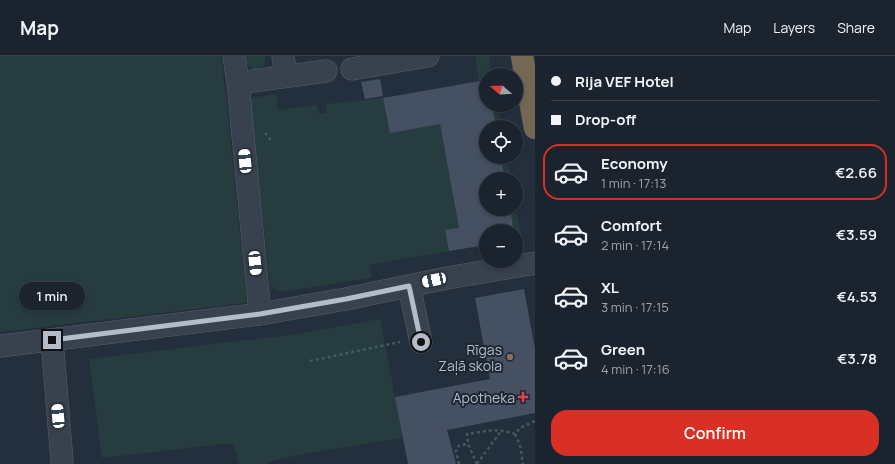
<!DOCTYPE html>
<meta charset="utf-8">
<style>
:root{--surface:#1b232e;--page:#242b36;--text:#f1f3f6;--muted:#a0a4aa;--line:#39404a;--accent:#d93025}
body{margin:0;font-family:Manrope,sans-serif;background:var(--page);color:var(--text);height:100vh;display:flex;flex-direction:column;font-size:15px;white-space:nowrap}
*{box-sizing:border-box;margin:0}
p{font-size:13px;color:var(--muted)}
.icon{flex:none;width:22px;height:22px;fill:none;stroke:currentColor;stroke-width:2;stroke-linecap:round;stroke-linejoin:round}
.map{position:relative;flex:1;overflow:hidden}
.drawer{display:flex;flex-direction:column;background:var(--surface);width:360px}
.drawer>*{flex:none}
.banner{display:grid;align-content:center;height:88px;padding:0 16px;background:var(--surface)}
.needle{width:26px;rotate:289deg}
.tools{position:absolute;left:479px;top:12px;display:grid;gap:8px}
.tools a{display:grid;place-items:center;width:44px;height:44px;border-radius:50%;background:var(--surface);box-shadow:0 2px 6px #0003,0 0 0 1px var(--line);font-size:20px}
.end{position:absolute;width:18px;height:18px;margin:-9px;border:5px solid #b4bcc9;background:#111;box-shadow:0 0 0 2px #111}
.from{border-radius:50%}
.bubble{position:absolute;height:28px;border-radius:14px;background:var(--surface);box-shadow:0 2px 6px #0003,0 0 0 1px var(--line);font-size:13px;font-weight:600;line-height:28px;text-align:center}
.car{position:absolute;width:12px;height:24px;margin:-12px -6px;border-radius:5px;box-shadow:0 0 3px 1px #0007;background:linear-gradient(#fff 24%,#345 0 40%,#fff 0 76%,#345 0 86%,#fff 0)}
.banner b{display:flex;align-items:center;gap:14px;height:38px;font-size:15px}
.banner b+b{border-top:1px solid var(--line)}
.banner i{width:10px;height:10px;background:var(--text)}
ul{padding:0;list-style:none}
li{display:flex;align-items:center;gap:12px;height:56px;margin:0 8px 6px;padding:0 8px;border:2px solid transparent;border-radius:16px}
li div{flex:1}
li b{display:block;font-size:15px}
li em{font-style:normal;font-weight:600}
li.active{border-color:var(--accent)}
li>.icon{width:36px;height:36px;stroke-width:1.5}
.primary-button{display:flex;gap:8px;margin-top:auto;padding:8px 16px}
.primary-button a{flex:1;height:46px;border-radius:16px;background:var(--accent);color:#fff;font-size:16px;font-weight:600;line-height:46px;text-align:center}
header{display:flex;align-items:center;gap:24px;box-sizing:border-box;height:56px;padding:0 20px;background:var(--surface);border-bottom:1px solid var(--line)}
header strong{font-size:19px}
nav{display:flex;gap:22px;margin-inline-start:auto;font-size:14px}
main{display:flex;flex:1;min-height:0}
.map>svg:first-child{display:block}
</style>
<header>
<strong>Map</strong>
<nav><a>Map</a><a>Layers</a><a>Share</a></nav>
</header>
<main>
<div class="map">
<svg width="535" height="408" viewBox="0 0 535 408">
<rect width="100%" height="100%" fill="#242f3e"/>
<g fill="#263c3f">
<path d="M0,0H221L227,49L247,247L0,276Z"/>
<path d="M245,0H265L264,9L260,13H252L246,7Z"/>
<path d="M475,0H489L492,19H486V24L479,25Z"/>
<path d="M276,38L278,54L317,49L319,58L327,56L326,48L383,42L390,76L440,68L459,172L445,175L449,195L370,209L372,222L280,236L270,230L250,42Z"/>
<path d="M492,49H498L501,71H496Z"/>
<path d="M501,101H507L511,123H505Z"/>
<path d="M510,153H516L522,185L518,189H516V175H514Z"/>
<path d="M380,263L403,382L307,397L269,406L268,408H239L233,387L102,402L89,303L297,278Z"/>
</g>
<g fill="#455162">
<path d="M380,23L383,40L365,43L361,26Z"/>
<path d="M486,24V49H492L496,71H486V101H501L505,123H486V153H510L514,175H486V189L449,195L445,174L459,172L440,68L390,77L383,42Z"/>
<path d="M524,233L535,293V357L447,374L456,408H408L395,341L490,323L475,242Z"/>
</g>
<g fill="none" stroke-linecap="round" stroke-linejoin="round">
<g stroke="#565f6c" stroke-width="23">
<g id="minor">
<path d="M234,0L238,27L260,258"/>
<path d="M283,0L286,20"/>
<path d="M352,13L428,0"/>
<path d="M238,27L326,15"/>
<path d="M409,230L421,286"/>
<path d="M52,284L62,405"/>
<path d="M0,290L260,258L346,243L447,222L535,207"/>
</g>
</g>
<g stroke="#434c59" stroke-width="23">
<path id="highway" d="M522,0L535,72"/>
</g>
<g stroke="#44595c" stroke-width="2.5" stroke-dasharray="3 3" stroke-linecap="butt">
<path d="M265,77L272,86"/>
<path d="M310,305L400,286"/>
<path d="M515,378L520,389L523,408"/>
<path d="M459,408L456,395L457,391L460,389L468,388"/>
<path d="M477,408L468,388L467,378L493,374L504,375L515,378L520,372L535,365"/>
<path d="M477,408L501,375"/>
</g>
<use href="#minor" stroke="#38414e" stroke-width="22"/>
<use href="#highway" stroke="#746855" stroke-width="22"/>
</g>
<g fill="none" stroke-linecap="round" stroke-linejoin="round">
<path stroke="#b4bcc9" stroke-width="5" d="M52,284L260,258L346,243L409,230L421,286"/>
</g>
<circle fill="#8d6e63" stroke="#1d2633" stroke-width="1.5" cx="510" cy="301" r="4"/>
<path fill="#e0444e" stroke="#1d2633" stroke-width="1.5" d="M521 335h4v4h4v4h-4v4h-4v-4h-4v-4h4z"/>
<g text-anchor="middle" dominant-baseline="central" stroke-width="4" stroke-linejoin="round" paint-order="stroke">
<g font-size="14" fill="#b4bcc9" stroke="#1d2633" text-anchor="end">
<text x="502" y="293">Rīgas<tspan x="502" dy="16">Zaļā skola</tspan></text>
<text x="515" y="341">Apotheka</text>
</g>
</g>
</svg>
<div class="tools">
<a><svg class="needle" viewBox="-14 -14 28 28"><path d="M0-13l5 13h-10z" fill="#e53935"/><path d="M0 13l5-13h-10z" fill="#a0a4aa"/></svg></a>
<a><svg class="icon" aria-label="locate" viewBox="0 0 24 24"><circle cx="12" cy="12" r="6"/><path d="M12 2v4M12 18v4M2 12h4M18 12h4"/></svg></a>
<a>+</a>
<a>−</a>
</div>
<i class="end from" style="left:421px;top:286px"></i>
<i class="end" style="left:52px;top:284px"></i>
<div class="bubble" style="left:19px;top:226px;width:66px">1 min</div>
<i class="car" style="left:245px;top:105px;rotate:355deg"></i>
<i class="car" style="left:255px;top:207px;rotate:175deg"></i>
<i class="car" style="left:434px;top:224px;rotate:258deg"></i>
<i class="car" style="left:58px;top:360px;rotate:355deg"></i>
</div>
<section class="drawer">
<div class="banner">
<b><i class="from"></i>Rija VEF Hotel</b>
<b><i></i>Drop-off</b>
</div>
<ul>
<li class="active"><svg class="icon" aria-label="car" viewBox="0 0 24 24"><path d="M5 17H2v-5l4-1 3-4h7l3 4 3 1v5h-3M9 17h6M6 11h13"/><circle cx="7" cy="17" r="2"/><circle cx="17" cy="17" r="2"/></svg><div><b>Economy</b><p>1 min · 17:13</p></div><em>€2.66</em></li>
<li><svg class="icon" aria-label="car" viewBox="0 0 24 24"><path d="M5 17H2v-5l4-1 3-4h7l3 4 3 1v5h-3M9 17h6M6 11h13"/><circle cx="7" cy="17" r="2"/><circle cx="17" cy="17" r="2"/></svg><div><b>Comfort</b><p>2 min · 17:14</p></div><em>€3.59</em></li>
<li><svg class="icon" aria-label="car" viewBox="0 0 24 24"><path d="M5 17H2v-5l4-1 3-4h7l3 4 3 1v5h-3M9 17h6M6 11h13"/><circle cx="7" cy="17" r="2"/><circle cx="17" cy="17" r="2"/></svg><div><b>XL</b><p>3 min · 17:15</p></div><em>€4.53</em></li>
<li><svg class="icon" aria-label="car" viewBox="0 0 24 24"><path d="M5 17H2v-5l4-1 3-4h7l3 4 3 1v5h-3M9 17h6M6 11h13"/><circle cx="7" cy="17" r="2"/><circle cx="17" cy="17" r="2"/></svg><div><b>Green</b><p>4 min · 17:16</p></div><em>€3.78</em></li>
</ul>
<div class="primary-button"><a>Confirm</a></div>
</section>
</main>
